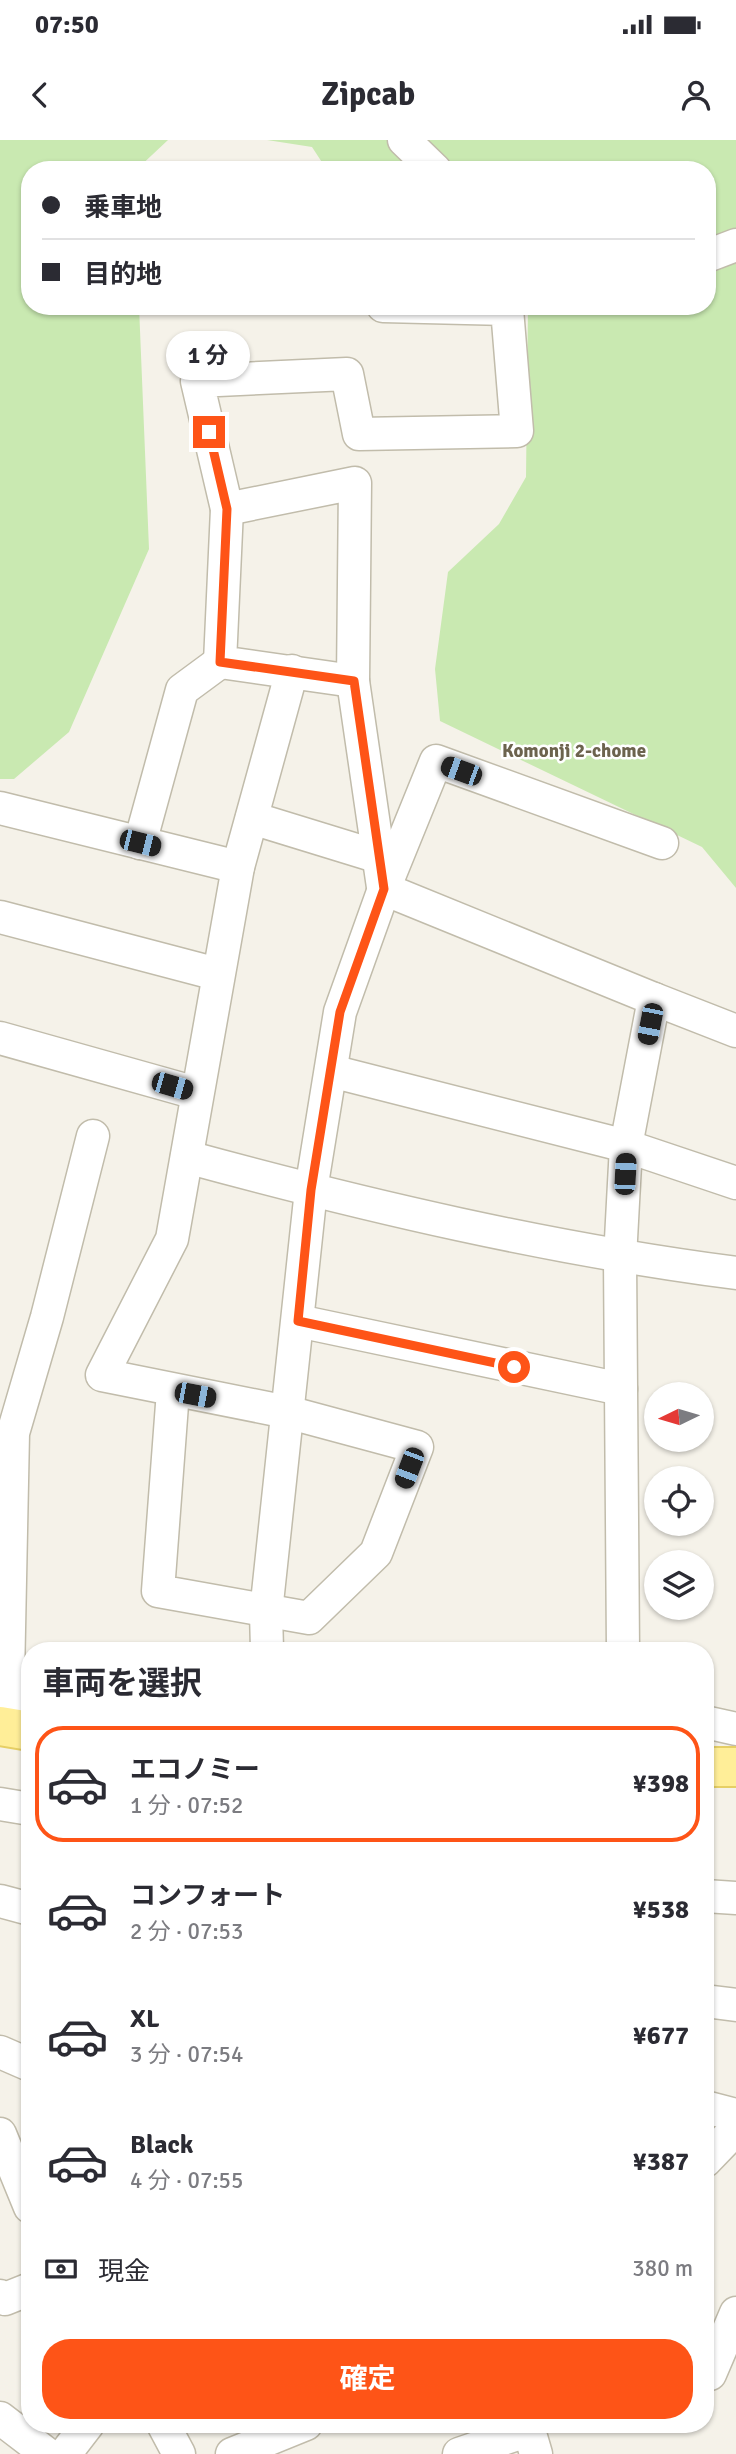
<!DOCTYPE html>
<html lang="ja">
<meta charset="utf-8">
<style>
:root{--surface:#fff;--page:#f2f2f3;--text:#2b2b33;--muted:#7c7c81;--line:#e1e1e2;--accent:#fe5417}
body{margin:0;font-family:Signika,"Noto Sans JP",sans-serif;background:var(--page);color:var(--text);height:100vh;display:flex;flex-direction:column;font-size:26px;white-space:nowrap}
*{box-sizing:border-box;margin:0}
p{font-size:23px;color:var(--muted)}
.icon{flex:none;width:38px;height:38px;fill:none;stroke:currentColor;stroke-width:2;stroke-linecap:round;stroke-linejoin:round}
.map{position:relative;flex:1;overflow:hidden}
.side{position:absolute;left:21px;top:1502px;width:693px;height:791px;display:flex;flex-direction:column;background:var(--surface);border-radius:28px;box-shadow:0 2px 5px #0004}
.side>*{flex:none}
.guide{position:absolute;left:21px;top:21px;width:695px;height:154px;border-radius:28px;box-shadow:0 2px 5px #0004;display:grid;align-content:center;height:154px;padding:0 21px;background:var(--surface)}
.needle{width:46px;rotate:265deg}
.tools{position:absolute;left:644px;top:1242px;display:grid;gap:14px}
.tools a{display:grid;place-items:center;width:70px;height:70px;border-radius:50%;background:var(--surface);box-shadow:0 2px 5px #0004;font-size:35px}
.end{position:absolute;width:32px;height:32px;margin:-16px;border:9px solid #fe5417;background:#fff;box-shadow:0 0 0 4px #fff}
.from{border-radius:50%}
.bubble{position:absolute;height:49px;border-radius:24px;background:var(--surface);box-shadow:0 2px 5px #0004;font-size:23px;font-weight:700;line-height:49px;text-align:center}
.car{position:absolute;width:21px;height:42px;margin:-21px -10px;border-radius:9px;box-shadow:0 0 5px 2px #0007;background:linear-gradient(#222 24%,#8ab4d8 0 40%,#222 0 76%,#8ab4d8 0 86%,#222 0)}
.guide b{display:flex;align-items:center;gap:24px;height:66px;font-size:26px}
.guide b+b{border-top:2px solid var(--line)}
.guide i{width:18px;height:18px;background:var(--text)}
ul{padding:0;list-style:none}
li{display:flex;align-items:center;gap:21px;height:116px;margin:0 14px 10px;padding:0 7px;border:4px solid transparent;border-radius:28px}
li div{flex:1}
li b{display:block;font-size:26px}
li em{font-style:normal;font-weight:700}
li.on{border-color:var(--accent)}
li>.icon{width:63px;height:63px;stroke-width:1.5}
h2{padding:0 21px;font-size:32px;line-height:84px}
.pay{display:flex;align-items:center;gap:18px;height:77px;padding:0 21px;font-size:26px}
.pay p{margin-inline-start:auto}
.cta{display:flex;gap:14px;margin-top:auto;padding:14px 21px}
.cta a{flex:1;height:80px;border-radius:28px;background:var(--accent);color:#fff;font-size:28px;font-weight:700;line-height:80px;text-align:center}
.status{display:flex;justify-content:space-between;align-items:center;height:49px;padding:0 35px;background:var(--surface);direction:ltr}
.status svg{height:19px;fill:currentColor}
header{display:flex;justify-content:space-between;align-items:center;height:91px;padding:0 21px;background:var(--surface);font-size:32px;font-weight:700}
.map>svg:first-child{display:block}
</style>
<div class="status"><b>07:50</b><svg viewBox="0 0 49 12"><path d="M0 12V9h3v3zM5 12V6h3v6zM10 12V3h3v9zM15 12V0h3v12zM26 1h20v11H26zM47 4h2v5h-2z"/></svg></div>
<header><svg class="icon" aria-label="back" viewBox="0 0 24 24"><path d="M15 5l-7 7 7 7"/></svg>Zipcab<svg class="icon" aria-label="person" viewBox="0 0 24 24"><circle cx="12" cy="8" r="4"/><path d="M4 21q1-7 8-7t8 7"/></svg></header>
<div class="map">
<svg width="736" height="2314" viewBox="0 0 736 2314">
<rect width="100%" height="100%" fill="#f5f2e9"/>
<g fill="#c9e9b1">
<path d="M0,0H168L136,30H30V166H139L149,409L69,592L14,639H0Z"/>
<path d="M267,0H736V748L702,707L440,581L435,529L448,432L499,384L526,337L528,166H707V30H327L312,7Z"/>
</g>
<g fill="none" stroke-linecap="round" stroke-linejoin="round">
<g stroke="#c1bcab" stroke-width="35">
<g id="minor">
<path d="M404,0L435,30"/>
<path d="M707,116L736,105"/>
<path d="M227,369L355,343L353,541L383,747"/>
<path d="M353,541L220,522L227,369L197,241L347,234L359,294L517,291L507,169L383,166"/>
<path d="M0,668L238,727"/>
<path d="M252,678L379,717"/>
<path d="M140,703L182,550L220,522"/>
<path d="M384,749L654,859L626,1006L620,1118L623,1510"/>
<path d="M0,777L217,834"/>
<path d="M654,859L736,891"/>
<path d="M0,898L196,953"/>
<path d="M331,931L626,1006L736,1043"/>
<path d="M187,1017C367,1066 550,1109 736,1133"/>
<path d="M298,1181L621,1249"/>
<path d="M173,1251L158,1451L309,1478L376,1413L417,1307L287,1272L102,1235L172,1099L238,727L292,531"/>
<path d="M267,1510L266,1472L311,1050L340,872L384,749L436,621L662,703"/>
<path d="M705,1582L736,1589"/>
<path d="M7,1587L13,1293L47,1177L93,996"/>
<path d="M0,1664L30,1669"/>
<path d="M705,1756L736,1758"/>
<path d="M0,1761L30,1769"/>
<path d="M705,1861L736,1865"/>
<path d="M0,1912L30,1925"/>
<path d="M705,1967L736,1975"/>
<path d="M0,1994L30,2067"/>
<path d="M705,2021L736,1989"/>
<path d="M0,2156L5,2159L30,2149"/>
<path d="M710,2234L736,2173"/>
<path d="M0,2278L47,2314"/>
<path d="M163,2284L179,2314"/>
<path d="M65,2314L88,2284"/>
<path d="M232,2314L306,2284"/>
<path d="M459,2314L529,2290L536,2314"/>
</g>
</g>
<g stroke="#e6cf65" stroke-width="42">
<g id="major">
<path d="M0,1586L30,1591"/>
<path d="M705,1627H736"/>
</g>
</g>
<use href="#minor" stroke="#fff" stroke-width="32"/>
<use href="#major" stroke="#ffee98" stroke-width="38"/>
</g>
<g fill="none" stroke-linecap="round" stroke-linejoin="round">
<path stroke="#fe5417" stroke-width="9" d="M209,292L227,369L220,522L354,541L384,749L340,872L311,1050L298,1181L514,1227"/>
</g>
<g text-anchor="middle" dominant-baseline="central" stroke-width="5" stroke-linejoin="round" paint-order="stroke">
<g font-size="19" font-weight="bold" fill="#6c634e" stroke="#fff">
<text x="574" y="611">Komonji 2-chome</text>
</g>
</g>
</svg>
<div class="tools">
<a><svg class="needle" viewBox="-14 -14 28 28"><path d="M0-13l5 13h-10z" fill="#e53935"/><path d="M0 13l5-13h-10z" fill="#7c7c81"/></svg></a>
<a><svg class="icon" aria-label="locate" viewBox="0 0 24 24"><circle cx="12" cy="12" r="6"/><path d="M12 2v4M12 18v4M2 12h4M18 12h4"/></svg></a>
<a><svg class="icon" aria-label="layers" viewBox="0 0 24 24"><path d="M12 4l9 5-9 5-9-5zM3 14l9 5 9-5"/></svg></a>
</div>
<i class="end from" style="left:514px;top:1227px"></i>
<i class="end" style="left:209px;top:292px"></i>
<div class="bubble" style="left:166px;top:191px;width:84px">1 分</div>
<i class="car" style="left:461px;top:631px;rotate:290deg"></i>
<i class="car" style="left:140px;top:703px;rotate:104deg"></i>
<i class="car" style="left:650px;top:884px;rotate:191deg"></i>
<i class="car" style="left:172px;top:946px;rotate:106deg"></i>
<i class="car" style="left:625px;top:1034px;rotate:3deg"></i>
<i class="car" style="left:195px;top:1255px;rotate:101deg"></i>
<i class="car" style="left:409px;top:1328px;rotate:201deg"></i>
<div class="guide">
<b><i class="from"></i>乗車地</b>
<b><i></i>目的地</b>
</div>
<section class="side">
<h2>車両を選択</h2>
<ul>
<li class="on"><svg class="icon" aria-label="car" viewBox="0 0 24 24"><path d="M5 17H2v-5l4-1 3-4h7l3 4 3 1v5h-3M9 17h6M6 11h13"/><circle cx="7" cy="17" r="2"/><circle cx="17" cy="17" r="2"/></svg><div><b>エコノミー</b><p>1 分 · 07:52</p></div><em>¥398</em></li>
<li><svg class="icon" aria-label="car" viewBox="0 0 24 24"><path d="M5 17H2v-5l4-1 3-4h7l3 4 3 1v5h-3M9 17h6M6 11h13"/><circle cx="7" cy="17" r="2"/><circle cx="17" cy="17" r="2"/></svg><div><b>コンフォート</b><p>2 分 · 07:53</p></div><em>¥538</em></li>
<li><svg class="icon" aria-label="car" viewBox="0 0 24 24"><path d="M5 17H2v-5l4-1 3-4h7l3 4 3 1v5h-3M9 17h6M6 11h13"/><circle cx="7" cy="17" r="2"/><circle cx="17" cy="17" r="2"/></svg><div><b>XL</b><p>3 分 · 07:54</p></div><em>¥677</em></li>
<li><svg class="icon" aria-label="car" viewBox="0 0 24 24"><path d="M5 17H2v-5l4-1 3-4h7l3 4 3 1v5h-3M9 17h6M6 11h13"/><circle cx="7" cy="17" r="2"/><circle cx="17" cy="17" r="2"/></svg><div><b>Black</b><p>4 分 · 07:55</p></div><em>¥387</em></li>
</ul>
<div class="pay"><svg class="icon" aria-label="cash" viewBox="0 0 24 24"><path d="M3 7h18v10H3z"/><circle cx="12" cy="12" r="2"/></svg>現金<p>380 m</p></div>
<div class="cta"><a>確定</a></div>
</section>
</div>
